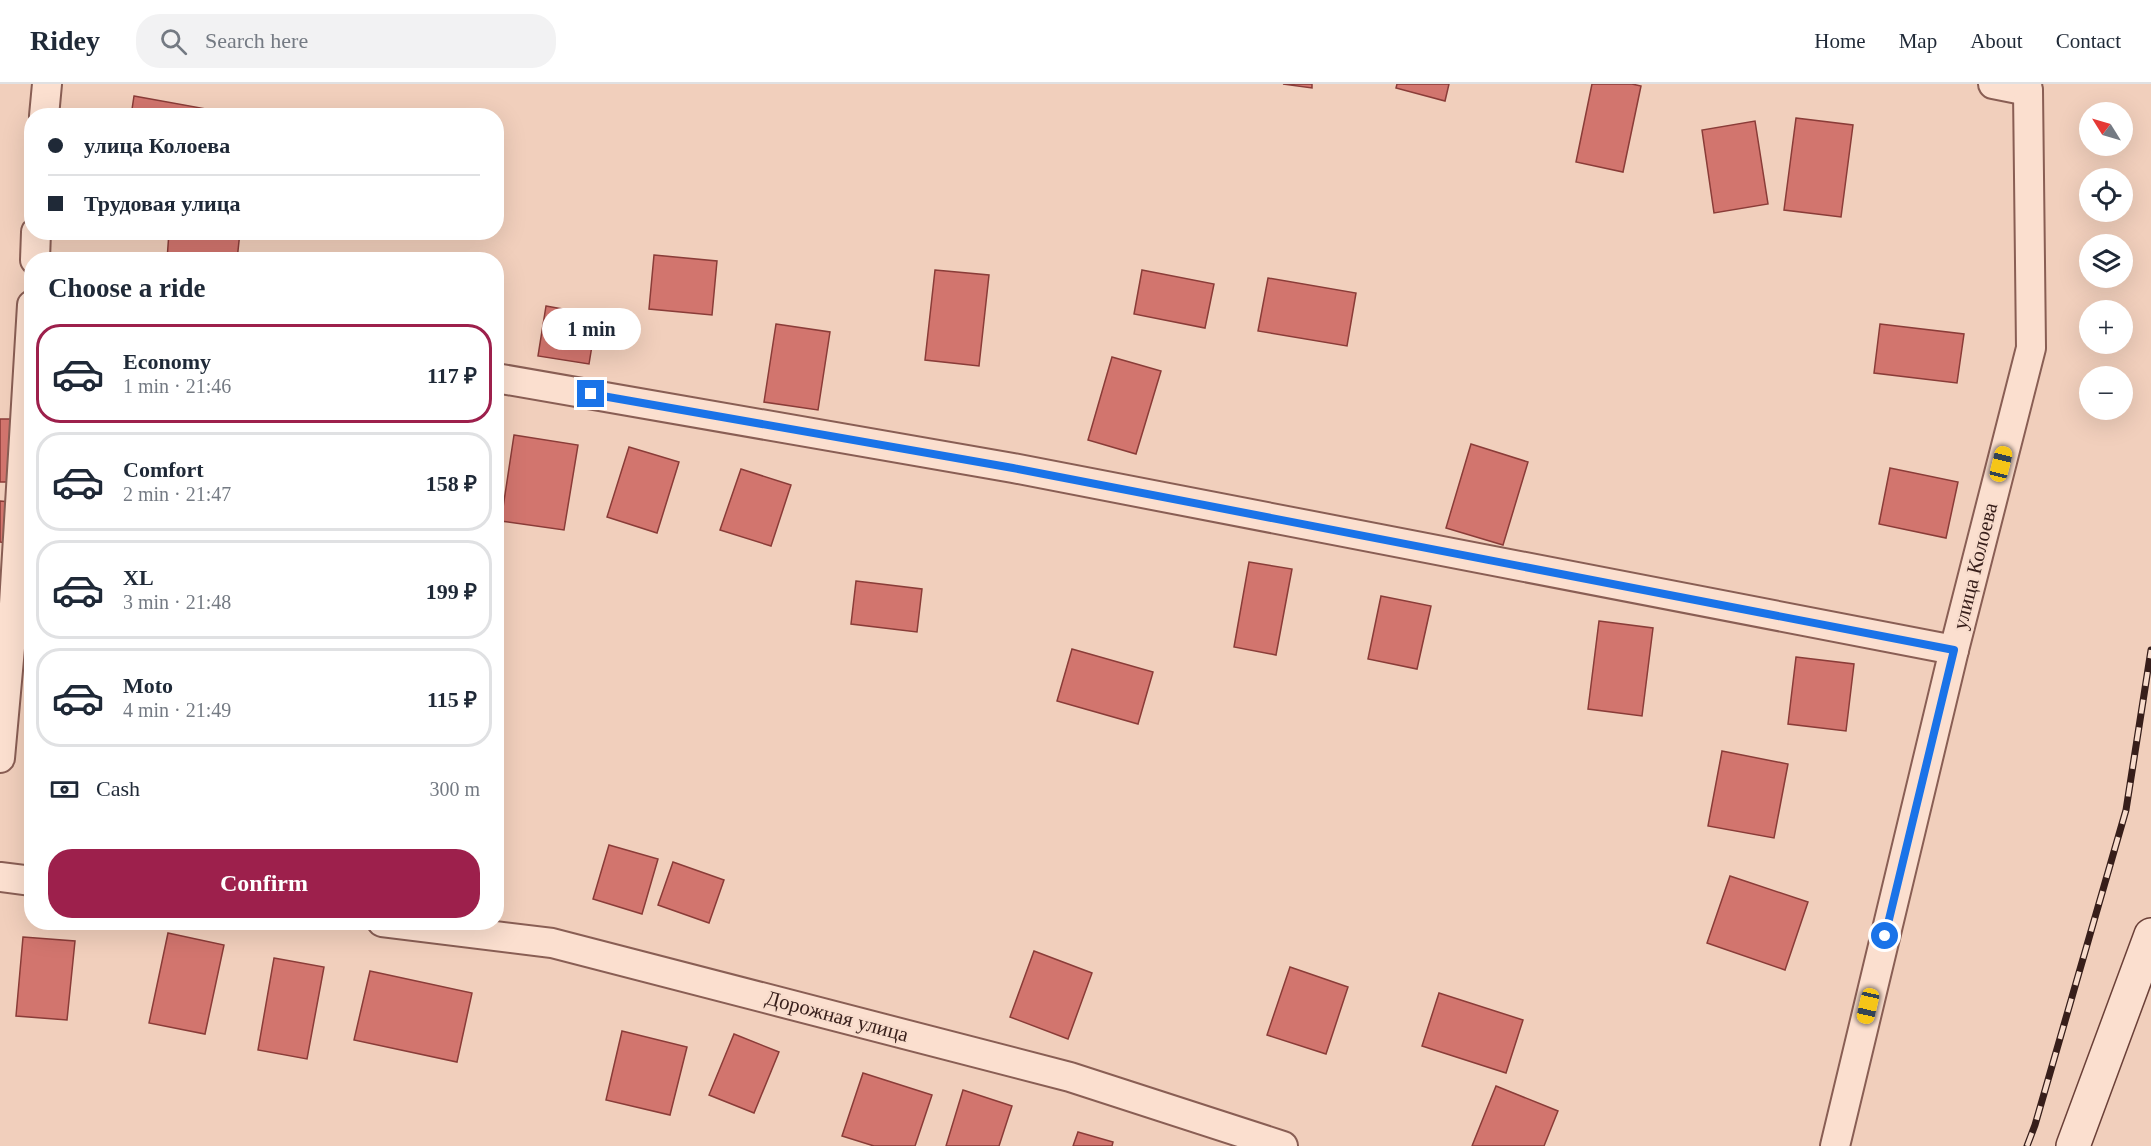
<!DOCTYPE html>
<meta charset="utf-8">
<style>
:root{--surface:#fff;--page:#f2f2f3;--text:#1f2937;--muted:#747a83;--line:#e0e1e3;--accent:#9d204c}
body{margin:0;font-family:"Times New Roman",serif;background:var(--page);color:var(--text);height:100vh;display:flex;flex-direction:column;font-size:22px;white-space:nowrap}
*{box-sizing:border-box;margin:0}
p{font-size:20px;color:var(--muted)}
.icon{flex:none;width:33px;height:33px;fill:none;stroke:currentColor;stroke-width:2;stroke-linecap:round;stroke-linejoin:round}
.map{position:relative;flex:1;overflow:hidden}
.side{position:absolute;left:24px;top:168px;width:480px;height:678px;display:flex;flex-direction:column;background:var(--surface);border-radius:24px;box-shadow:0 6px 24px #0002}
.side>*{flex:none}
.banner{position:absolute;left:24px;top:24px;width:480px;height:132px;border-radius:24px;box-shadow:0 6px 24px #0002;display:grid;align-content:center;height:132px;padding:0 24px;background:var(--surface)}
.needle{width:39px;rotate:307deg}
.buttons{position:absolute;left:2079px;top:18px;display:grid;gap:12px}
.buttons a{display:grid;place-items:center;width:54px;height:54px;border-radius:50%;background:var(--surface);box-shadow:0 6px 24px #0002;font-size:30px}
.end{position:absolute;width:27px;height:27px;margin:-14px;border:8px solid #1a73e8;background:#fff;box-shadow:0 0 0 3px #fff}
.from{border-radius:50%}
.bubble{position:absolute;height:42px;border-radius:21px;background:var(--surface);box-shadow:0 6px 24px #0002;font-size:20px;font-weight:700;line-height:42px;text-align:center}
.car{position:absolute;width:18px;height:36px;margin:-18px -9px;border-radius:8px;box-shadow:0 0 4px 2px #0007;background:linear-gradient(#f5c518 24%,#345 0 40%,#f5c518 0 76%,#345 0 86%,#f5c518 0)}
.banner b{display:flex;align-items:center;gap:21px;height:57px;font-size:22px}
.banner b+b{border-top:2px solid var(--line)}
.banner i{width:15px;height:15px;background:var(--text)}
ul{padding:0;list-style:none}
li{display:flex;align-items:center;gap:18px;height:99px;margin:0 12px 9px;padding:0 12px;border:3px solid var(--line);border-radius:24px}
li div{flex:1}
li b{display:block;font-size:22px}
li em{font-style:normal;font-weight:700}
li.selected{border-color:var(--accent)}
li>.icon{width:54px;height:54px;stroke-width:1.5}
h2{padding:0 24px;font-size:27px;line-height:72px}
.pay{display:flex;align-items:center;gap:15px;height:66px;padding:0 24px;font-size:22px}
.pay p{margin-inline-start:auto}
.primary-button{display:flex;gap:12px;margin-top:auto;padding:12px 24px}
.primary-button a{flex:1;height:69px;border-radius:24px;background:var(--accent);color:#fff;font-size:24px;font-weight:700;line-height:69px;text-align:center}
header{display:flex;align-items:center;gap:36px;box-sizing:border-box;height:84px;padding:0 30px;background:var(--surface);border-bottom:2px solid var(--line)}
header strong{font-size:28px}
nav{display:flex;gap:33px;margin-inline-start:auto;font-size:21px}
.search{width:420px;height:54px;background:var(--page);display:flex;align-items:center;gap:15px;box-sizing:border-box;padding:0 21px;border-radius:24px;color:var(--muted);font-size:22px}
.map>svg:first-child{display:block}
</style>
<header>
<strong>Ridey</strong>
<div class="search"><svg class="icon" aria-label="search" viewBox="0 0 24 24"><circle cx="10" cy="10" r="6"/><path d="M15 15l6 6"/></svg>Search here</div>
<nav><a>Home</a><a>Map</a><a>About</a><a>Contact</a></nav>
</header>
<div class="map">
<svg width="2151" height="1062" viewBox="0 0 2151 1062">
<rect width="100%" height="100%" fill="#f1cfbc"/>
<g fill="#d2756e" stroke="#8a3c38" stroke-width="1.5">
<path d="M1283,0H1312V4Z"/>
<path d="M1397,0H1449L1445,17L1396,4Z"/>
<path d="M1592,0H1632L1641,2L1623,88L1576,78Z"/>
<path d="M134,12L212,26L211,32H131Z"/>
<path d="M1796,34L1853,41L1841,133L1784,126Z"/>
<path d="M1755,37L1768,120L1714,129L1702,46Z"/>
<path d="M169,148H240L237,176H167Z"/>
<path d="M654,171L717,177L712,231L649,225Z"/>
<path d="M935,186L989,191L979,282L925,276Z"/>
<path d="M1142,186L1214,200L1205,244L1134,230Z"/>
<path d="M1268,194L1356,209L1347,262L1258,247Z"/>
<path d="M546,222L597,231L589,280L538,272Z"/>
<path d="M776,240L830,248L818,326L764,318Z"/>
<path d="M1880,240L1964,250L1957,299L1874,289Z"/>
<path d="M1112,273L1161,287L1136,370L1088,356Z"/>
<path d="M0,335H11L12,398H0Z"/>
<path d="M514,351L578,361L564,446L501,437Z"/>
<path d="M1471,360L1528,378L1503,461L1446,444Z"/>
<path d="M629,363L679,378L657,449L607,433Z"/>
<path d="M1890,384L1958,398L1946,454L1879,440Z"/>
<path d="M741,385L791,401L771,462L720,446Z"/>
<path d="M0,417L11,418L6,459L0,458Z"/>
<path d="M1249,478L1292,485L1276,571L1234,563Z"/>
<path d="M856,497L922,505L917,548L851,540Z"/>
<path d="M1381,512L1431,522L1417,585L1368,575Z"/>
<path d="M1599,537L1653,544L1642,632L1588,625Z"/>
<path d="M1072,565L1153,588L1138,640L1057,617Z"/>
<path d="M1796,573L1854,580L1846,647L1788,640Z"/>
<path d="M1722,667L1788,680L1774,754L1708,742Z"/>
<path d="M609,761L658,775L642,830L593,815Z"/>
<path d="M673,778L724,796L709,839L658,821Z"/>
<path d="M1730,792L1808,818L1785,886L1707,859Z"/>
<path d="M168,849L224,861L205,950L149,939Z"/>
<path d="M23,853L75,857L67,936L16,932Z"/>
<path d="M1034,867L1092,889L1068,955L1010,933Z"/>
<path d="M274,874L324,883L307,975L258,966Z"/>
<path d="M1290,883L1348,903L1326,970L1267,951Z"/>
<path d="M370,887L472,909L457,978L354,956Z"/>
<path d="M1439,909L1523,936L1506,989L1422,962Z"/>
<path d="M622,947L687,963L670,1031L606,1016Z"/>
<path d="M734,950L779,968L754,1029L709,1011Z"/>
<path d="M863,989L932,1011L915,1062H874L842,1052Z"/>
<path d="M1496,1002L1558,1027L1544,1062H1472Z"/>
<path d="M963,1006L1012,1022L999,1062H946Z"/>
<path d="M1078,1048L1113,1058L1112,1062H1073Z"/>
</g>
<g fill="none" stroke-linecap="round" stroke-linejoin="round">
<g stroke="#895e54" stroke-width="32">
<g id="street">
<path d="M1993,0L2028,7"/>
<path d="M44,32L47,0"/>
<path d="M35,176L36,148"/>
<path d="M496,294L1013,384L1954,566"/>
<path d="M0,674L14,520L32,221"/>
<path d="M0,793L32,797"/>
<path d="M382,838L552,859L1070,993L1283,1062"/>
<path d="M1835,1062L1954,566L2031,264L2028,7L2027,0"/>
</g>
</g>
<g stroke="#6b4038" stroke-width="36">
<path id="secondary" d="M2073,1062L2151,851"/>
</g>
<use href="#street" stroke="#fbdfcf" stroke-width="28"/>
<use href="#secondary" stroke="#fbdfcf" stroke-width="33"/>
<g stroke="#371e1a" stroke-width="7">
<path id="rail" d="M2027,1062L2035,1041L2126,726L2151,566"/>
</g>
<use href="#rail" stroke="#f8dccc" stroke-width="4.5" stroke-dasharray="14" stroke-linecap="butt"/>
</g>
<g fill="none" stroke-linecap="round" stroke-linejoin="round">
<path stroke="#1a73e8" stroke-width="8" d="M591,310L1013,384L1954,566L1885,852"/>
</g>
<g text-anchor="middle" dominant-baseline="central" stroke-width="5" stroke-linejoin="round" paint-order="stroke">
<g font-size="21" fill="#371e1a" stroke="#f8dccc">
<text transform="translate(1975 482) rotate(-76)">улица Колоева</text>
<text transform="translate(837 932) rotate(15)">Дорожная улица</text>
</g>
</g>
</svg>
<div class="buttons">
<a><svg class="needle" viewBox="-14 -14 28 28"><path d="M0-13l5 13h-10z" fill="#e53935"/><path d="M0 13l5-13h-10z" fill="#747a83"/></svg></a>
<a><svg class="icon" aria-label="locate" viewBox="0 0 24 24"><circle cx="12" cy="12" r="6"/><path d="M12 2v4M12 18v4M2 12h4M18 12h4"/></svg></a>
<a><svg class="icon" aria-label="layers" viewBox="0 0 24 24"><path d="M12 4l9 5-9 5-9-5zM3 14l9 5 9-5"/></svg></a>
<a>+</a>
<a>−</a>
</div>
<i class="end from" style="left:1885px;top:852px"></i>
<i class="end" style="left:591px;top:310px"></i>
<div class="bubble" style="left:542px;top:224px;width:99px">1 min</div>
<i class="car" style="left:2001px;top:380px;rotate:14deg"></i>
<i class="car" style="left:1868px;top:922px;rotate:193deg"></i>
<div class="banner">
<b><i class="from"></i>улица Колоева</b>
<b><i></i>Трудовая улица</b>
</div>
<section class="side">
<h2>Choose a ride</h2>
<ul>
<li class="selected"><svg class="icon" aria-label="car" viewBox="0 0 24 24"><path d="M5 17H2v-5l4-1 3-4h7l3 4 3 1v5h-3M9 17h6M6 11h13"/><circle cx="7" cy="17" r="2"/><circle cx="17" cy="17" r="2"/></svg><div><b>Economy</b><p>1 min · 21:46</p></div><em>117 ₽</em></li>
<li><svg class="icon" aria-label="car" viewBox="0 0 24 24"><path d="M5 17H2v-5l4-1 3-4h7l3 4 3 1v5h-3M9 17h6M6 11h13"/><circle cx="7" cy="17" r="2"/><circle cx="17" cy="17" r="2"/></svg><div><b>Comfort</b><p>2 min · 21:47</p></div><em>158 ₽</em></li>
<li><svg class="icon" aria-label="car" viewBox="0 0 24 24"><path d="M5 17H2v-5l4-1 3-4h7l3 4 3 1v5h-3M9 17h6M6 11h13"/><circle cx="7" cy="17" r="2"/><circle cx="17" cy="17" r="2"/></svg><div><b>XL</b><p>3 min · 21:48</p></div><em>199 ₽</em></li>
<li><svg class="icon" aria-label="car" viewBox="0 0 24 24"><path d="M5 17H2v-5l4-1 3-4h7l3 4 3 1v5h-3M9 17h6M6 11h13"/><circle cx="7" cy="17" r="2"/><circle cx="17" cy="17" r="2"/></svg><div><b>Moto</b><p>4 min · 21:49</p></div><em>115 ₽</em></li>
</ul>
<div class="pay"><svg class="icon" aria-label="cash" viewBox="0 0 24 24"><path d="M3 7h18v10H3z"/><circle cx="12" cy="12" r="2"/></svg>Cash<p>300 m</p></div>
<div class="primary-button"><a>Confirm</a></div>
</section>
</div>
